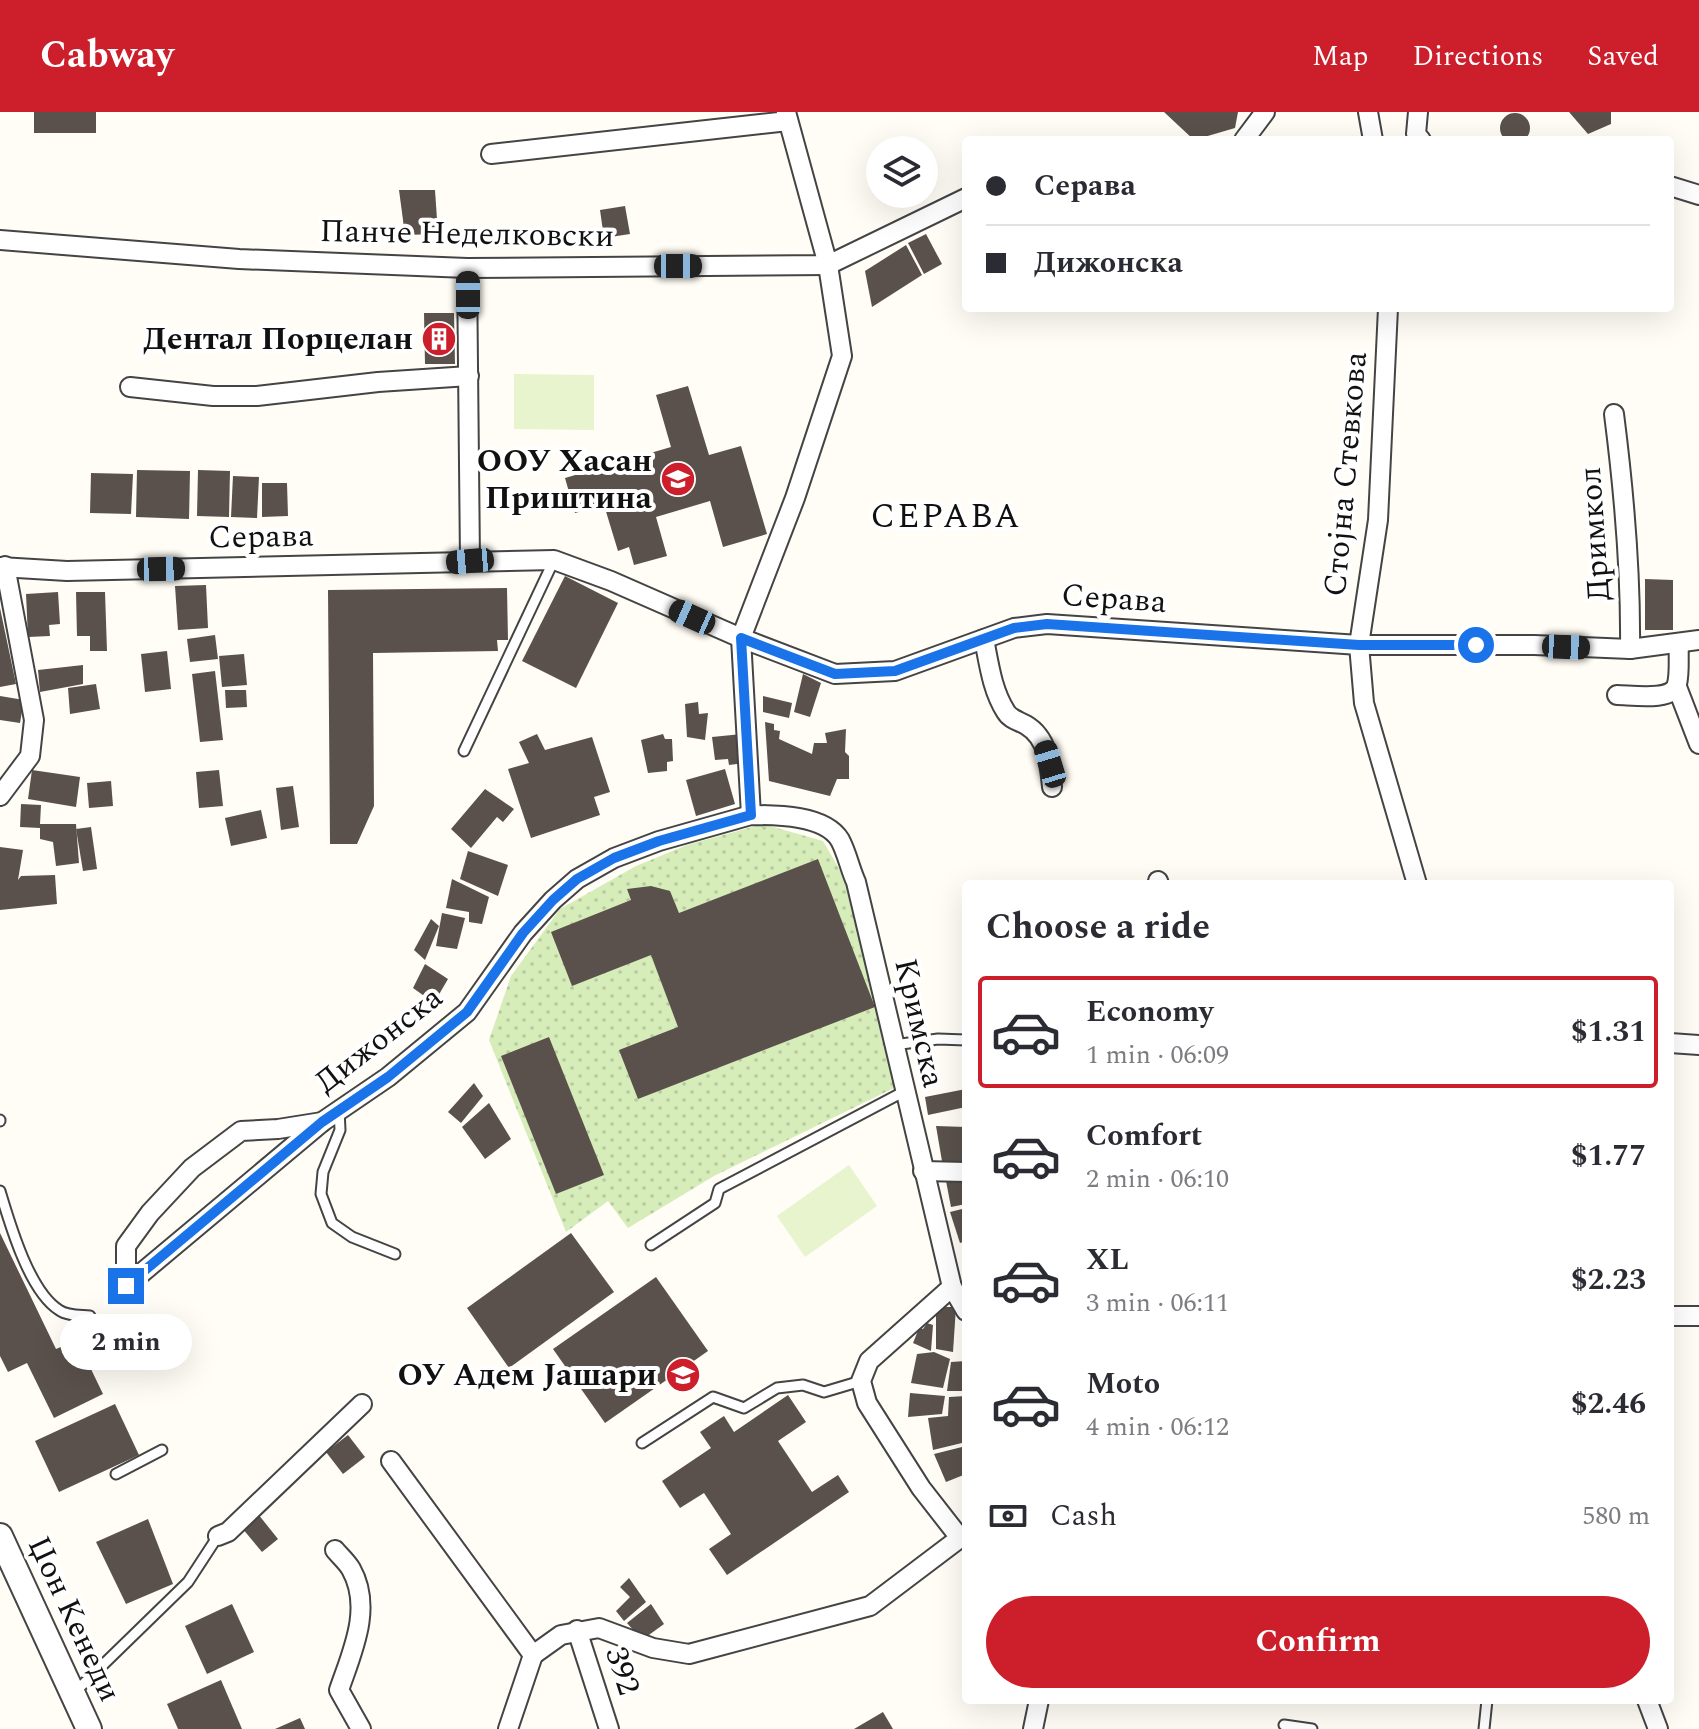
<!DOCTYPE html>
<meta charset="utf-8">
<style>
:root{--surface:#fff;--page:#f2f2f3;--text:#2b2b33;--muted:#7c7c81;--line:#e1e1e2;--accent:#cc1e2b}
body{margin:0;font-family:Spectral,serif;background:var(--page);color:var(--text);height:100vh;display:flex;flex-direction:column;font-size:30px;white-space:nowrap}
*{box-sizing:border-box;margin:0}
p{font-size:26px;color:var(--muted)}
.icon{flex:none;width:44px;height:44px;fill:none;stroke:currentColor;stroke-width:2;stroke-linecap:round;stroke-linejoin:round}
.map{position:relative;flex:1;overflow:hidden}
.details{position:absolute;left:962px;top:768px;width:712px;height:824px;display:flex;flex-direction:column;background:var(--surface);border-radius:8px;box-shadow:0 8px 32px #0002}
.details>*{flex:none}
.guide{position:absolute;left:962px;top:24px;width:712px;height:176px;border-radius:8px;box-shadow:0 8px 32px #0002;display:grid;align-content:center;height:176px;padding:0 24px;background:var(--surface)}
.fabs{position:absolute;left:866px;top:24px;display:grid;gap:16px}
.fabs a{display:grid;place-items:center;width:72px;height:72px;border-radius:50%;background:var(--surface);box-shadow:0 8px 32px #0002;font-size:40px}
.end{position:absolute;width:36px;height:36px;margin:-18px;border:10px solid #1a73e8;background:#fff;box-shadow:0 0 0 4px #fff}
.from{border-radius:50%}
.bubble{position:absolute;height:56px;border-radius:28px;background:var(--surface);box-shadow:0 8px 32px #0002;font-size:26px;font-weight:700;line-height:56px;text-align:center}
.car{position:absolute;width:24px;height:48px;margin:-24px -12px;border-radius:10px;box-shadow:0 0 6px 2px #0007;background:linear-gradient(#222 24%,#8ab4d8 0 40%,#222 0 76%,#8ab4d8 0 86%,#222 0)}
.guide b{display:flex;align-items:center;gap:28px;height:76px;font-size:30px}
.guide b+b{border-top:2px solid var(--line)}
.guide i{width:20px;height:20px;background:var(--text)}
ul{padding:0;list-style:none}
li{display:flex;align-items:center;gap:24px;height:112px;margin:0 16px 12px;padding:0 8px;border:4px solid transparent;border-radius:8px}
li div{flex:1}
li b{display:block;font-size:30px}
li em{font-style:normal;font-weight:700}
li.current{border-color:var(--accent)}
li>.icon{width:72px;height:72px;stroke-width:1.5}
h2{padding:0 24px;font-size:36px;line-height:96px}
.pay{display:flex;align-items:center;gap:20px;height:88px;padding:0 24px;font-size:30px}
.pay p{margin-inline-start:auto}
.primary-button{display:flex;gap:16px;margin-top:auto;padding:16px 24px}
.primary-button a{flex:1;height:92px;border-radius:48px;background:var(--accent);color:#fff;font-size:32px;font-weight:700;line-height:92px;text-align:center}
header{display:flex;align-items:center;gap:48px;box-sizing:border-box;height:112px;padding:0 40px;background:var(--accent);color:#fff}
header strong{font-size:38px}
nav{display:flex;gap:44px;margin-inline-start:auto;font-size:28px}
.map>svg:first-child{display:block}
</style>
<header>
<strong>Cabway</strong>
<nav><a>Map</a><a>Directions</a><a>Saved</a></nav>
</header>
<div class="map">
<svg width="1699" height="1617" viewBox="0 0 1699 1617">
<defs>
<pattern id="grass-dots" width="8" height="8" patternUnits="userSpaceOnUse" patternTransform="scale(2)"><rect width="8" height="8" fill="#d6edba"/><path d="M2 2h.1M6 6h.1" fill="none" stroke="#b7ca9f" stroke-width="1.8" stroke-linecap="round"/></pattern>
</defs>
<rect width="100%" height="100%" fill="#fffdf5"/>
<path fill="url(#grass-dots)" d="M763,712L823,729L848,772L898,974L714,1064L628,1116L608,1089L566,1120L489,928L511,864L560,797L636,754L687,733Z"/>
<g fill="#e7f4cd">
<path d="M514,262L594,263V318L514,317Z"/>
<path d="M849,1053L877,1094L805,1145L777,1104Z"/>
</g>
<g fill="#5a514c">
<rect x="34" y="0" width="62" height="21"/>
<path d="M1164,0H1238L1235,16L1194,28Z"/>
<path d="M1569,0H1611V12L1588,22Z"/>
<circle cx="1515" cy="16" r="15"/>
<path d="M399,78H435L438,122L405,123Z"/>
<path d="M625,94L630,122L604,126L600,98Z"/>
<path d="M926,122L942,152L924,162L908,131Z"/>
<path d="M906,133L922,163L872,195L865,159Z"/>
<path d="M424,201H454L455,252H425Z"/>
<path d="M688,274L709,343L741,334L767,422L723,435L710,389L656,405L667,444L634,453L629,435L618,439L604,393L575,401L565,366L671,335L656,283Z"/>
<path d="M137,358L190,359L189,407L136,405Z"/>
<path d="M198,358L230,359L229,405L197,404Z"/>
<path d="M91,361L133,362L131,402L90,401Z"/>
<path d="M233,364L259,365L257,406L231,405Z"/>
<path d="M262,371H287L288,404L262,405Z"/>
<path d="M565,464L618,491L576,576L522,549Z"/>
<path d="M1645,467L1673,468V518H1645Z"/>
<path d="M206,473L208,516L178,518L175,474Z"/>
<path d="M507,476L508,528H497L498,539L373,541L374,694L357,732H330L328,478Z"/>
<path d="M58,480L60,512L49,513L50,524L28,525L26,482Z"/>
<path d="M76,480H105L107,539H90V524H77Z"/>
<path d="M0,496L16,572L0,575Z"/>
<path d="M215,523L218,547L190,550L187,527Z"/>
<path d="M167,539L171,577L145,580L141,542Z"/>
<path d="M244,542L247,573L222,575L219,544Z"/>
<path d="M83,553V572L40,580L38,558Z"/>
<path d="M215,559L223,628L200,630L192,562Z"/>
<path d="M803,562L821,571L810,605L794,600Z"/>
<path d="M96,572L100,597L70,602L68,576Z"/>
<path d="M225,578H246L247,595L226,596Z"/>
<path d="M0,584L24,588L20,611L0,608Z"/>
<path d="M763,584L792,591L789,606L763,600Z"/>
<path d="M698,590L699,602L708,601L705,628L687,625L685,592Z"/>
<path d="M765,610L774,612V618L780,619L779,627L812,642L814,631H827L825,621L846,617L845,640L849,644V667H837L830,684L769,669Z"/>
<path d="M537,622L545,638L592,625L610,680L594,685L600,703L531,726L508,657L529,651L519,630Z"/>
<path d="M663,622L665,627H672L673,649L667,650V659L648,661L641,628Z"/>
<path d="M742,622L745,651L729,653L728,647L715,648L712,625Z"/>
<path d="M725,657L735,692L696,704L686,668Z"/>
<path d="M32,658L80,665L76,695L28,687Z"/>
<path d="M219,658L223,694L199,696L196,660Z"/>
<path d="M111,669L113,694L89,696L87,671Z"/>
<path d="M293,674L299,715L281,718L276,676Z"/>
<path d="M485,677L514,697L503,710L497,705L471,736L451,717Z"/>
<path d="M21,692L41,693L40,712H76L79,751L56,754L53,730L40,727V716L20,715Z"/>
<path d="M261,698L267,726L231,734L225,706Z"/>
<path d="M91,715L97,757L83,759L76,717Z"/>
<path d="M0,735L23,738L18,768L21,764L55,763L57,792L0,798Z"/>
<path d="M468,739L508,753L498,784L460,767Z"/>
<path d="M818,747L875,895L638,987L619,938L678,915L651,843L572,874L551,820L631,788L627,777L651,774L670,779L679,801Z"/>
<path d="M452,767L489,785L482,812L469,810V800L446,796Z"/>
<path d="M442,801L465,806L457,837L436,834Z"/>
<path d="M431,807L439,814L425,848L414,838Z"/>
<path d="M425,852L448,867L434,891L413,876Z"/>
<path d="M549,925L604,1063L556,1082L501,944Z"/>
<path d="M474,971L483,984L461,1011L448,1000Z"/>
<path d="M966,977V995L928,1003L925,985Z"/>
<path d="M489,991L511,1027L485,1047L462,1015Z"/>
<path d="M936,1014L966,1015V1056L943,1055Z"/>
<path d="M946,1069H966V1092L951,1095Z"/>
<path d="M966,1096V1129L960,1131L950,1100Z"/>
<path d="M0,1121L56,1237L77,1228L103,1282L54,1306L27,1251L8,1260L0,1244Z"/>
<path d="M571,1121L614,1180L509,1256L467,1196Z"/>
<path d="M656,1165L708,1239L605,1311L553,1237Z"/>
<path d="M936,1195H956L953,1240L936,1237Z"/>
<path d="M927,1211L933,1213L931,1239L913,1231L919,1216L923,1217Z"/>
<path d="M934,1240L950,1247L943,1276L911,1271L917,1242Z"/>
<path d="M966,1249V1279H947L951,1250Z"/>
<path d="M910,1281L945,1284L942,1302L908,1305Z"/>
<path d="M788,1283L806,1310L778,1329L812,1380L838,1363L849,1380L727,1463L709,1437L731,1422L704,1381L680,1396L662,1369L711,1336L700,1320L724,1304L734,1320Z"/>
<path d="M966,1284V1330L933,1338L928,1306L948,1304L949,1285Z"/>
<path d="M115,1292L139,1343L59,1380L35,1329Z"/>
<path d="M348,1323L365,1345L343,1362L326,1340Z"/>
<path d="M966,1334V1362L946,1370L934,1342Z"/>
<path d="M258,1402L278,1427L262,1440L242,1416Z"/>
<path d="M148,1407L173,1472L126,1492L96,1430Z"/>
<path d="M629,1466L646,1490L624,1509L616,1499L630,1485L620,1475Z"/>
<path d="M232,1492L254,1540L207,1562L185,1514Z"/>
<path d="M651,1492L664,1512L642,1528L627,1511Z"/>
<path d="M221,1568L242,1617H178L167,1592Z"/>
<path d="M883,1600L893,1617H854Z"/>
<path d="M300,1606L305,1617H275Z"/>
</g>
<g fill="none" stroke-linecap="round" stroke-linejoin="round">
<g stroke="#444" stroke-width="13">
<g id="service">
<path d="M464,639L554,448"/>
<path d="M894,933L938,927L966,928"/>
<path d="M339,997L340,1018L323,1060L321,1082L332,1111L352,1125L395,1142"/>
<path d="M0,1009V1008"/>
<path d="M0,1079C10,1112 29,1179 59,1198C67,1204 80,1203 90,1204"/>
<path d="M651,1133L715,1091L719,1077L905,979"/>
<path d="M642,1331L713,1285L744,1296L777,1276L803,1273L824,1280L861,1269"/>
<path d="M116,1362L162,1338"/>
<path d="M75,1580L188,1470L218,1424"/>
<path d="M1284,1613L1312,1617"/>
<path d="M1484,1617L1487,1588"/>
</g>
</g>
<g stroke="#444" stroke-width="22">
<g id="minor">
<path d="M1368,0L1373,28"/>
<path d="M1418,0L1416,22L1421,28"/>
<path d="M1244,28L1265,0"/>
<path d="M491,42L788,9"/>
<path d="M1670,74L1699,83"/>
<path d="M0,128L239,147L467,156L828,153L966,86"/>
<path d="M467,156L470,449"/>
<path d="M1388,196L1378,408L1359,533L1364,591L1417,772"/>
<path d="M130,275L213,284H257L378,270L469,264"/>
<path d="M1614,302C1624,380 1631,458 1630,537"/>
<path d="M0,455L67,459L554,448L611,469L741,526L835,562L895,559L1014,516L1047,512L1359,533H1534L1630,537L1699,528"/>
<path d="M984,527C989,552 992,578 1006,600C1010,607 1019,609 1026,613C1048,626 1050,653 1052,675"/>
<path d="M1677,575L1699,632"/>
<path d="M1617,583C1631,583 1673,590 1677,572C1680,560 1678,545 1679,533"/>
<path d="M0,684L30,644L34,608L5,454"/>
<path d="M751,703L741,526L795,386L842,244L828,153L786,0"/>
<path d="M1158,769L1159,772"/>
<path d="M1670,931L1699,933"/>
<path d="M923,1059L966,1060"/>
<path d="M126,1174L322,1010L388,965L467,900L523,821L553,788L577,767L614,746L659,729L751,703C777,703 825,703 840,728C847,741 850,757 856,770L952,1175L966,1199"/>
<path d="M126,1174V1134L150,1101L192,1056L241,1019L278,1017L322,1010"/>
<path d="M1670,1204H1699"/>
<path d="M391,1349L533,1543L561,1523L599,1516L653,1536L689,1542L870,1494L960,1426L921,1376L867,1291L861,1269L869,1249L952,1175"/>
<path d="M218,1424L228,1420L362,1292"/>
<path d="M335,1438C340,1444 347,1450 351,1457C373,1496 352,1540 339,1578L361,1617"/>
<path d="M577,1518L609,1617"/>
<path d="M1647,1588L1658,1617"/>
<path d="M508,1617L533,1543"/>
<path d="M1033,1617L1039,1588"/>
</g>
</g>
<g stroke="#444" stroke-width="28">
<path id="tertiary" d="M0,1424L89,1617"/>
</g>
<use href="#service" stroke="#fff" stroke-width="9"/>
<use href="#minor" stroke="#fff" stroke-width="18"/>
<use href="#tertiary" stroke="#fff" stroke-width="24"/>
</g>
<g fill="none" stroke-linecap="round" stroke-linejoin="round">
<path stroke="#1a73e8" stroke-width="10" d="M126,1174L322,1010L388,965L467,900L523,821L553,788L577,767L614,746L659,729L751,703L741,526L835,562L895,559L1014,516L1047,512L1359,533H1476"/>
</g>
<defs>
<g id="building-disc" transform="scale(1.8)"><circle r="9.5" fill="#cc1e2b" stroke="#fff"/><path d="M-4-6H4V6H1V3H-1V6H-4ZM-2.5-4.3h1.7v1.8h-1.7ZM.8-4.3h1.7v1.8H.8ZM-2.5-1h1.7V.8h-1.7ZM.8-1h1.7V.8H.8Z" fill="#fff"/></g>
<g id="school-disc" transform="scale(1.8)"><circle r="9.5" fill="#cc1e2b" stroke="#fff"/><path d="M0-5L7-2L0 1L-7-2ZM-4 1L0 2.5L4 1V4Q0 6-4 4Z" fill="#fff"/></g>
</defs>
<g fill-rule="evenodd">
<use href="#building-disc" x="439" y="227"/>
<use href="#school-disc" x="678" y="367"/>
<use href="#school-disc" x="683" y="1263"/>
</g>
<g text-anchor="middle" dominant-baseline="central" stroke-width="8" stroke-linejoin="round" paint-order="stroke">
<g font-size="32" fill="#111" stroke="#fff">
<text transform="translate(467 122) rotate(1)">Панче Неделковски</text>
<text transform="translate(1346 362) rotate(-85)">Стојна Стевкова</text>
<text transform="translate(1595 422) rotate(-94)">Дримкол</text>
<text transform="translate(261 425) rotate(-1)">Серава</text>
<text transform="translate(1114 487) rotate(4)">Серава</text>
<text transform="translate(919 911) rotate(77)">Кримска</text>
<text transform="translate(379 928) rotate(-38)">Дижонска</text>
<text transform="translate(74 1507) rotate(65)">Џон Кенеди</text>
<text transform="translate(622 1559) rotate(72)">392</text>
</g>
<g font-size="32" font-weight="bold" fill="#111" stroke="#fff" text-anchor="end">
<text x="413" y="227">Дентал Порцелан</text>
<text x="652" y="349">ООУ Хасан<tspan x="652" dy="37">Приштина</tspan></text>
<text x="657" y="1263">ОУ Адем Јашари</text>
</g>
<g font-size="34" letter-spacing="2" fill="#111" stroke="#fff">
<text x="946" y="405">СЕРАВА</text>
</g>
</g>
</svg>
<div class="fabs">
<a><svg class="icon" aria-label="layers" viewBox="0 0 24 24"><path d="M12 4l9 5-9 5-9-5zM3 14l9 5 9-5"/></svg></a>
</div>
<i class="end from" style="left:1476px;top:533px"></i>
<i class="end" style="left:126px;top:1174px"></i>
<div class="bubble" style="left:60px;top:1202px;width:132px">2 min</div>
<i class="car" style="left:678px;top:154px;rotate:90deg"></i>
<i class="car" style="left:468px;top:183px;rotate:0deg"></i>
<i class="car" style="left:470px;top:449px;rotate:265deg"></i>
<i class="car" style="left:161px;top:457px;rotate:89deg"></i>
<i class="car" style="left:692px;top:505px;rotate:294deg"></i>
<i class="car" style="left:1566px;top:535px;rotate:92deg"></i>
<i class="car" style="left:1050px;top:652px;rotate:343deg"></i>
<div class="guide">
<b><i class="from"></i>Серава</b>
<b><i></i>Дижонска</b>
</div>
<section class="details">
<h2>Choose a ride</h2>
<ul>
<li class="current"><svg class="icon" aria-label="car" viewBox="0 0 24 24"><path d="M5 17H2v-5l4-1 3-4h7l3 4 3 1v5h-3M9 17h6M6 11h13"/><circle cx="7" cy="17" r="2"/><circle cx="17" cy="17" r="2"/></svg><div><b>Economy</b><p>1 min · 06:09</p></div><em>$1.31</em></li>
<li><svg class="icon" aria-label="car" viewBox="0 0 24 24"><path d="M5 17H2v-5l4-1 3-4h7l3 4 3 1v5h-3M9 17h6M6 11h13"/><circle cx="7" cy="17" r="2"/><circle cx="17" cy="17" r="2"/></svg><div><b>Comfort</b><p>2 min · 06:10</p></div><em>$1.77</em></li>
<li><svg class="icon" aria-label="car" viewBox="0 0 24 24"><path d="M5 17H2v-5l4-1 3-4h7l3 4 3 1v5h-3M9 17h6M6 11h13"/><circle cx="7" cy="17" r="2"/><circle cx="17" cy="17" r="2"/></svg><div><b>XL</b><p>3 min · 06:11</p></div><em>$2.23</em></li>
<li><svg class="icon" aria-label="car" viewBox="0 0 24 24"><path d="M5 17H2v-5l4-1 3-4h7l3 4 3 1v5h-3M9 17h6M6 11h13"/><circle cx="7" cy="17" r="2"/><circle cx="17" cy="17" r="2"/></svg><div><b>Moto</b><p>4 min · 06:12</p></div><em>$2.46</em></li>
</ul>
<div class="pay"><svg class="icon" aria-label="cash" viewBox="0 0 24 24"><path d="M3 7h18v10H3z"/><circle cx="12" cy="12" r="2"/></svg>Cash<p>580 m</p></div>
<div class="primary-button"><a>Confirm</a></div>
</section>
</div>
